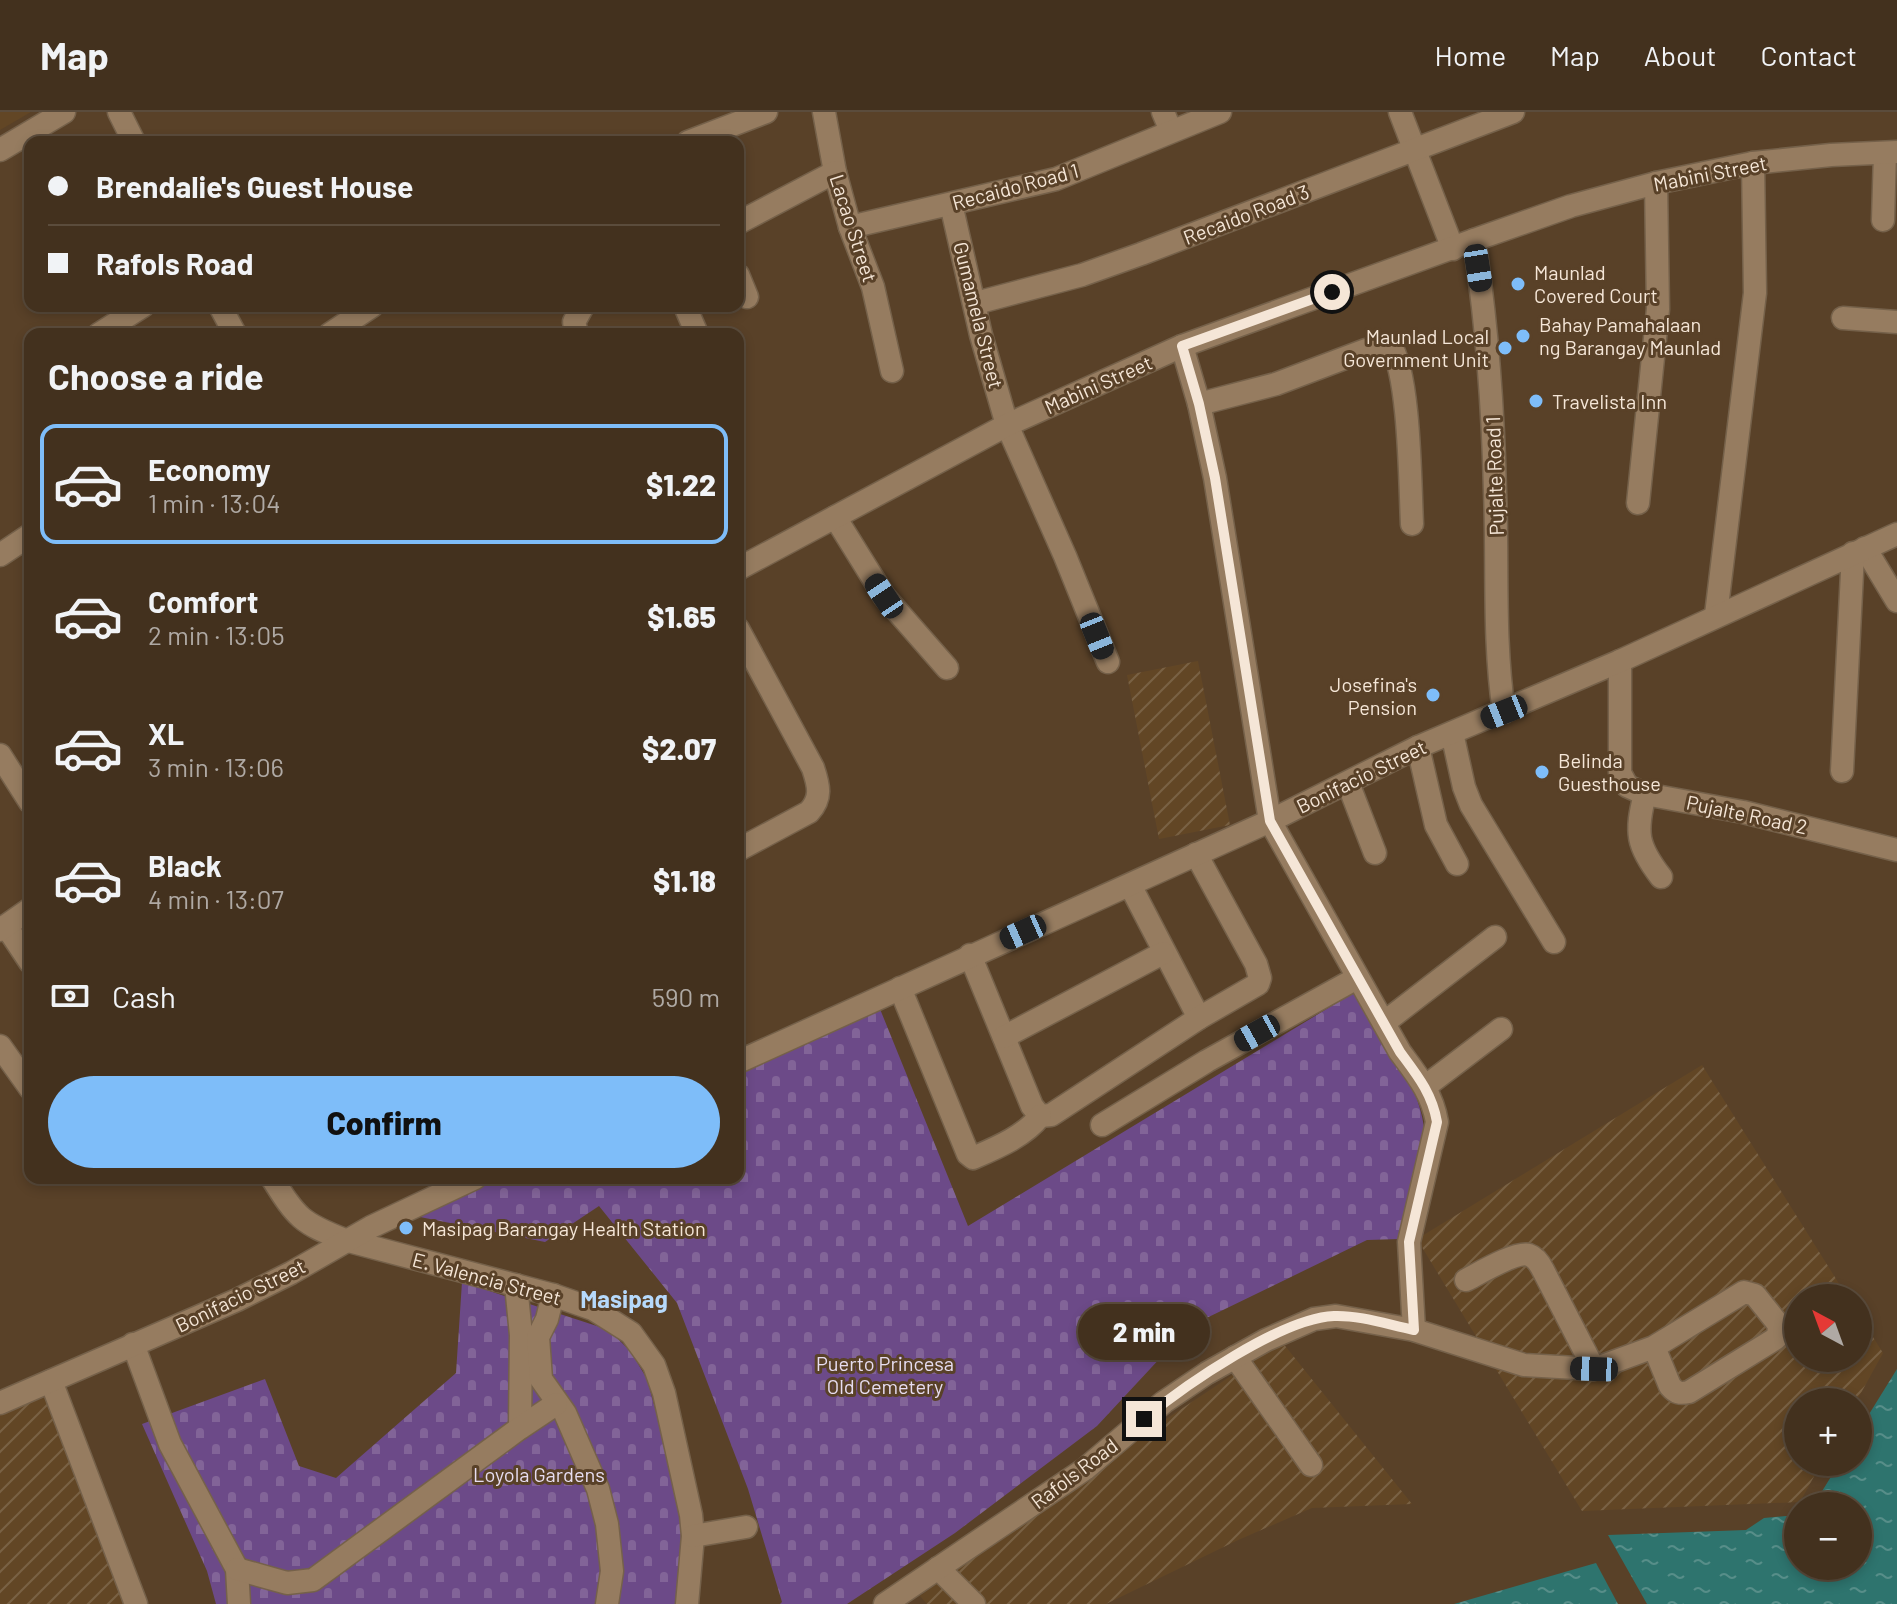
<!DOCTYPE html>
<meta charset="utf-8">
<style>
:root{--surface:#43311e;--page:#4a3927;--text:#f1f3f6;--muted:#afa9a4;--line:#5b4c3c;--accent:#7ebdf9}
body{margin:0;font-family:Barlow,sans-serif;background:var(--page);color:var(--text);height:100vh;display:flex;flex-direction:column;font-size:30px;white-space:nowrap}
*{box-sizing:border-box;margin:0}
p{font-size:26px;color:var(--muted)}
.icon{flex:none;width:44px;height:44px;fill:none;stroke:currentColor;stroke-width:2;stroke-linecap:round;stroke-linejoin:round}
.map{position:relative;flex:1;overflow:hidden}
.side{position:absolute;left:24px;top:216px;width:720px;height:856px;display:flex;flex-direction:column;background:var(--surface);border-radius:16px;box-shadow:0 4px 12px #0003,0 0 0 2px var(--line)}
.side>*{flex:none}
.top-card{position:absolute;left:24px;top:24px;width:720px;height:176px;border-radius:16px;box-shadow:0 4px 12px #0003,0 0 0 2px var(--line);display:grid;align-content:center;height:176px;padding:0 24px;background:var(--surface)}
.needle{width:52px;rotate:319deg}
.fabs{position:absolute;left:1784px;top:1172px;display:grid;gap:16px}
.fabs a{display:grid;place-items:center;width:88px;height:88px;border-radius:50%;background:var(--surface);box-shadow:0 4px 12px #0003,0 0 0 2px var(--line);font-size:40px}
.end{position:absolute;width:36px;height:36px;margin:-18px;border:10px solid #f5e6d7;background:#111;box-shadow:0 0 0 4px #111}
.from{border-radius:50%}
.bubble{position:absolute;height:56px;border-radius:28px;background:var(--surface);box-shadow:0 4px 12px #0003,0 0 0 2px var(--line);font-size:26px;font-weight:800;line-height:56px;text-align:center}
.car{position:absolute;width:24px;height:48px;margin:-24px -12px;border-radius:10px;box-shadow:0 0 6px 2px #0007;background:linear-gradient(#222 24%,#8ab4d8 0 40%,#222 0 76%,#8ab4d8 0 86%,#222 0)}
.top-card b{display:flex;align-items:center;gap:28px;height:76px;font-size:30px}
.top-card b+b{border-top:2px solid var(--line)}
.top-card i{width:20px;height:20px;background:var(--text)}
ul{padding:0;list-style:none}
li{display:flex;align-items:center;gap:24px;height:120px;margin:0 16px 12px;padding:0 8px;border:4px solid transparent;border-radius:16px}
li div{flex:1}
li b{display:block;font-size:30px}
li em{font-style:normal;font-weight:800}
li.on{border-color:var(--accent)}
li>.icon{width:72px;height:72px;stroke-width:1.5}
h2{padding:0 24px;font-size:36px;line-height:96px}
.pay{display:flex;align-items:center;gap:20px;height:88px;padding:0 24px;font-size:30px}
.pay p{margin-inline-start:auto}
.action{display:flex;gap:16px;margin-top:auto;padding:16px 24px}
.action a{flex:1;height:92px;border-radius:48px;background:var(--accent);color:#111;font-size:32px;font-weight:800;line-height:92px;text-align:center}
header{display:flex;align-items:center;gap:48px;box-sizing:border-box;height:112px;padding:0 40px;background:var(--surface);border-bottom:2px solid var(--line)}
header strong{font-size:38px}
nav{display:flex;gap:44px;margin-inline-start:auto;font-size:28px}
.map>svg:first-child{display:block}
</style>
<header>
<strong>Map</strong>
<nav><a>Home</a><a>Map</a><a>About</a><a>Contact</a></nav>
</header>
<div class="map">
<svg width="1897" height="1492" viewBox="0 0 1897 1492">
<defs>
<pattern id="industrial-furrows" width="10" height="10" patternUnits="userSpaceOnUse" patternTransform="scale(2)"><rect width="10" height="10" fill="#624625"/><path d="M-1 1l2-2M0 10L10 0M9 11l2-2" fill="none" stroke="#796144"/></pattern>
<pattern id="cemetery-stones" width="16" height="16" patternUnits="userSpaceOnUse" patternTransform="scale(2)"><rect width="16" height="16" fill="#6c4a88"/><path d="M2 7V4a2 2 0 0 1 4 0v3zM10 15v-3a2 2 0 0 1 4 0v3z" fill="#826498"/></pattern>
<pattern id="water-ripples" width="26" height="14" patternUnits="userSpaceOnUse" patternTransform="scale(2)"><rect width="26" height="14" fill="#2e746e"/><path d="M2 4q2-2 4 0t4 0M15 11q2-2 4 0t4 0" fill="none" stroke="#578e89"/></pattern>
</defs>
<rect width="100%" height="100%" fill="#594128"/>
<path fill="#624625" d="M0,0H31L0,18Z"/>
<g fill="url(#industrial-furrows)">
<path d="M1198,549L1230,713L1159,727L1127,563Z"/>
<path d="M1702,953L1848,1186H1798V1246H1858V1201L1883,1241L1856,1290H1798V1350H1822L1800,1390L1582,1399L1417,1127Z"/>
<path d="M1282,1230L1412,1392L1312,1396L1236,1429L1106,1492H927L920,1484L1145,1321Z"/>
<path d="M46,1280L124,1492H0V1301Z"/>
</g>
<g fill="url(#cemetery-stones)">
<path d="M1358,878C1384,924 1433,988 1424,1043C1419,1071 1408,1099 1400,1127L1367,1128L1190,1214L1097,1314L955,1421L847,1492H780L782,1490L748,1377L677,1191L599,1094L545,1130L415,1104L500,1066H738V960L880,897L968,1114Z"/>
<path d="M462,1170L609,1218L631,1240L647,1267L678,1380L683,1430L676,1492H216L207,1459L142,1312L265,1267L299,1354L336,1366L456,1261Z"/>
</g>
<g fill="url(#water-ripples)">
<path d="M1897,1257V1492H1647L1608,1423L1746,1418L1764,1406L1798,1403V1454H1858V1394H1813L1840,1350H1858V1320Z"/>
<path d="M1596,1451L1618,1492H1454Z"/>
</g>
<g fill="none" stroke-linecap="round" stroke-linejoin="round">
<g stroke="#75614a" stroke-width="25">
<g id="minor">
<path d="M119,0L134,30"/>
<path d="M824,0L835,60L850,115L873,175L892,259"/>
<path d="M1163,0L1171,19"/>
<path d="M1400,0L1453,137"/>
<path d="M688,30L766,0"/>
<path d="M0,38L64,0"/>
<path d="M951,92L981,223L1007,313L1065,444L1108,550"/>
<path d="M1883,108L1885,41"/>
<path d="M738,111L835,60"/>
<path d="M850,115L1056,67L1220,0"/>
<path d="M1474,128C1487,211 1493,295 1495,379C1498,452 1493,527 1504,600"/>
<path d="M738,163L747,185"/>
<path d="M976,191L1082,163L1141,142L1513,0"/>
<path d="M220,194L235,222"/>
<path d="M685,194L697,222"/>
<path d="M1843,206L1897,210"/>
<path d="M99,222L143,194"/>
<path d="M330,222L372,194"/>
<path d="M577,222L574,210L583,194"/>
<path d="M1182,234L1199,292L1215,366L1270,709L1400,940C1417,963 1432,981 1437,1010L1409,1130L1414,1218"/>
<path d="M1199,292L1276,272L1366,238L1390,233C1410,261 1410,373 1412,412"/>
<path d="M1638,391L1658,197L1656,71"/>
<path d="M835,405L884,484L947,556"/>
<path d="M1865,436L1897,489"/>
<path d="M0,443L30,423"/>
<path d="M738,457L1007,313L1182,234L1474,128L1571,94L1656,71L1753,51L1831,43L1897,40"/>
<path d="M1716,503L1755,181L1753,51"/>
<path d="M738,517L813,656C819,674 822,686 809,700L738,738"/>
<path d="M1620,549V661L1627,674L1645,682L1743,700L1897,738"/>
<path d="M1452,621L1464,675L1471,693L1554,830"/>
<path d="M1418,635L1436,713L1457,752"/>
<path d="M0,643L30,690"/>
<path d="M1842,659L1853,441"/>
<path d="M1348,671L1375,741"/>
<path d="M1645,682C1635,721 1637,734 1661,765"/>
<path d="M1130,773L1199,906"/>
<path d="M6,814L30,850"/>
<path d="M0,818L30,797"/>
<path d="M970,843L1032,994L1040,1004L1051,1003L1199,906L1258,872L1260,866L1256,852L1196,742"/>
<path d="M900,876L968,1042L973,1046C996,1036 1025,1024 1040,1004"/>
<path d="M1385,910L1495,825"/>
<path d="M1004,925L1163,841"/>
<path d="M0,934L30,976"/>
<path d="M738,950L1270,709L1418,635L1620,549L1897,422"/>
<path d="M1426,974L1501,917"/>
<path d="M1102,1013L1207,949L1357,866"/>
<path d="M272,1066C297,1106 301,1111 345,1128L553,1183L593,1197L631,1221L654,1253L664,1281L691,1403L693,1424L687,1492"/>
<path d="M1466,1168C1478,1162 1516,1139 1529,1143C1535,1145 1540,1152 1543,1158L1594,1257"/>
<path d="M516,1173L521,1223L520,1316"/>
<path d="M553,1183L547,1207L538,1225L541,1267L565,1301L598,1377L607,1412L612,1459L607,1492"/>
<path d="M133,1232L170,1332L237,1457L239,1492"/>
<path d="M1235,1245L1311,1353"/>
<path d="M51,1269L136,1492"/>
<path d="M0,1291L237,1188L291,1161L371,1115L475,1066"/>
<path d="M693,1424L746,1415"/>
<path d="M938,1456L974,1492"/>
<path d="M237,1457L287,1471L313,1468L520,1316L556,1292"/>
<path d="M885,1492L1085,1357L1164,1290L1207,1261L1266,1228L1314,1207L1336,1204L1414,1218L1524,1253L1594,1257L1654,1235L1744,1180L1755,1183L1779,1213L1778,1224L1775,1227L1689,1280C1680,1282 1676,1281 1670,1274L1654,1235"/>
</g>
</g>
<use href="#minor" stroke="#967c60" stroke-width="22"/>
</g>
<g fill="none" stroke-linecap="round" stroke-linejoin="round">
<path stroke="#f5e6d7" stroke-width="10" d="M1144,1307C1185,1273 1282,1206 1334,1204C1360,1203 1389,1213 1414,1218L1409,1130L1437,1010C1432,981 1417,963 1400,940L1270,709L1215,366L1199,292L1182,234L1332,180"/>
</g>
<g fill="#7ebdf9" stroke="#594128" stroke-width="3">
<circle cx="1518" cy="172" r="8"/>
<circle cx="1523" cy="224" r="8"/>
<circle cx="1505" cy="236" r="8"/>
<circle cx="1536" cy="289" r="8"/>
<circle cx="1433" cy="583" r="8"/>
<circle cx="1542" cy="660" r="8"/>
<circle cx="406" cy="1116" r="8"/>
</g>
<g text-anchor="middle" dominant-baseline="central" stroke-width="6" stroke-linejoin="round" paint-order="stroke">
<g font-size="20" fill="#f5e6d7" stroke="#594128">
<text transform="translate(1710 61) rotate(-11)">Mabini Street</text>
<text transform="translate(1015 74) rotate(-15)">Recaido Road 1</text>
<text transform="translate(1246 102) rotate(-21)">Recaido Road 3</text>
<text transform="translate(854 116) rotate(72)">Lacao Street</text>
<text transform="translate(979 203) rotate(76)">Gumamela Street</text>
<text transform="translate(1098 272) rotate(-24)">Mabini Street</text>
<text transform="translate(1494 364) rotate(-92)">Pujalte Road 1</text>
<text transform="translate(1361 664) rotate(-26)">Bonifacio Street</text>
<text transform="translate(1747 702) rotate(12)">Pujalte Road 2</text>
<text transform="translate(487 1166) rotate(15)">E. Valencia Street</text>
<text transform="translate(240 1183) rotate(-26)">Bonifacio Street</text>
<text transform="translate(1074 1361) rotate(-37)">Rafols Road</text>
</g>
<g font-size="20" fill="#f5e6d7" stroke="#594128" text-anchor="start">
<text x="1534" y="160">Maunlad<tspan x="1534" dy="23">Covered Court</tspan></text>
<text x="1539" y="212">Bahay Pamahalaan<tspan x="1539" dy="23">ng Barangay Maunlad</tspan></text>
<text x="1489" y="224" text-anchor="end">Maunlad Local<tspan x="1489" dy="23">Government Unit</tspan></text>
<text x="1552" y="289">Travelista Inn</text>
<text x="1417" y="572" text-anchor="end">Josefina's<tspan x="1417" dy="23">Pension</tspan></text>
<text x="1558" y="648">Belinda<tspan x="1558" dy="23">Guesthouse</tspan></text>
<text x="422" y="1116">Masipag Barangay Health Station</text>
</g>
<g font-size="20" fill="#e7ddf1" stroke="#594128">
<text x="885" y="1251">Puerto Princesa<tspan x="885" dy="23">Old Cemetery</tspan></text>
<text x="539" y="1362">Loyola Gardens</text>
</g>
<g font-size="24" font-weight="bold" fill="#b6d9fb" stroke="#594128">
<text x="624" y="1186">Masipag</text>
</g>
</g>
</svg>
<div class="fabs">
<a><svg class="needle" viewBox="-14 -14 28 28"><path d="M0-13l5 13h-10z" fill="#e53935"/><path d="M0 13l5-13h-10z" fill="#afa9a4"/></svg></a>
<a>+</a>
<a>−</a>
</div>
<i class="end from" style="left:1332px;top:180px"></i>
<i class="end" style="left:1144px;top:1307px"></i>
<div class="bubble" style="left:1078px;top:1192px;width:132px">2 min</div>
<i class="car" style="left:1478px;top:156px;rotate:171deg"></i>
<i class="car" style="left:884px;top:484px;rotate:326deg"></i>
<i class="car" style="left:1097px;top:524px;rotate:158deg"></i>
<i class="car" style="left:1504px;top:600px;rotate:248deg"></i>
<i class="car" style="left:1023px;top:820px;rotate:246deg"></i>
<i class="car" style="left:1257px;top:921px;rotate:241deg"></i>
<i class="car" style="left:1594px;top:1257px;rotate:272deg"></i>
<div class="top-card">
<b><i class="from"></i>Brendalie's Guest House</b>
<b><i></i>Rafols Road</b>
</div>
<section class="side">
<h2>Choose a ride</h2>
<ul>
<li class="on"><svg class="icon" aria-label="car" viewBox="0 0 24 24"><path d="M5 17H2v-5l4-1 3-4h7l3 4 3 1v5h-3M9 17h6M6 11h13"/><circle cx="7" cy="17" r="2"/><circle cx="17" cy="17" r="2"/></svg><div><b>Economy</b><p>1 min · 13:04</p></div><em>$1.22</em></li>
<li><svg class="icon" aria-label="car" viewBox="0 0 24 24"><path d="M5 17H2v-5l4-1 3-4h7l3 4 3 1v5h-3M9 17h6M6 11h13"/><circle cx="7" cy="17" r="2"/><circle cx="17" cy="17" r="2"/></svg><div><b>Comfort</b><p>2 min · 13:05</p></div><em>$1.65</em></li>
<li><svg class="icon" aria-label="car" viewBox="0 0 24 24"><path d="M5 17H2v-5l4-1 3-4h7l3 4 3 1v5h-3M9 17h6M6 11h13"/><circle cx="7" cy="17" r="2"/><circle cx="17" cy="17" r="2"/></svg><div><b>XL</b><p>3 min · 13:06</p></div><em>$2.07</em></li>
<li><svg class="icon" aria-label="car" viewBox="0 0 24 24"><path d="M5 17H2v-5l4-1 3-4h7l3 4 3 1v5h-3M9 17h6M6 11h13"/><circle cx="7" cy="17" r="2"/><circle cx="17" cy="17" r="2"/></svg><div><b>Black</b><p>4 min · 13:07</p></div><em>$1.18</em></li>
</ul>
<div class="pay"><svg class="icon" aria-label="cash" viewBox="0 0 24 24"><path d="M3 7h18v10H3z"/><circle cx="12" cy="12" r="2"/></svg>Cash<p>590 m</p></div>
<div class="action"><a>Confirm</a></div>
</section>
</div>
